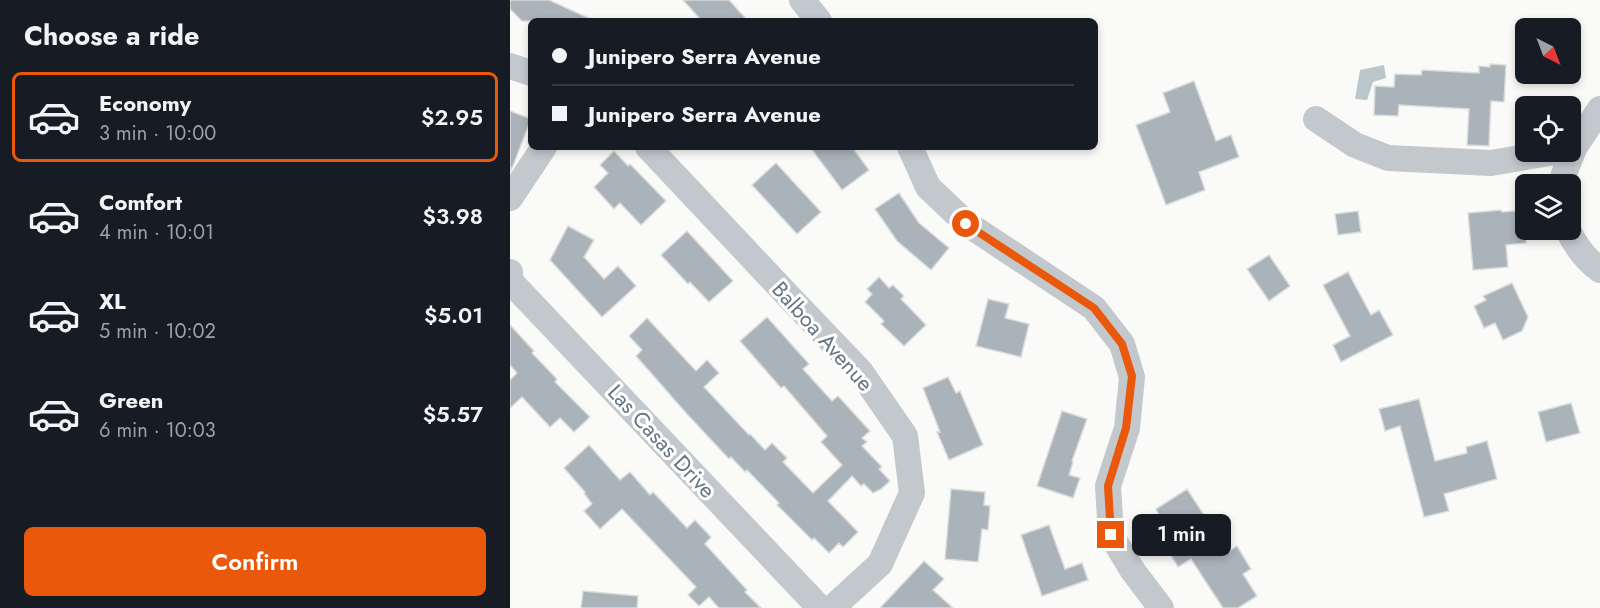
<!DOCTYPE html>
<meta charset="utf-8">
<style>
:root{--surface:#171b24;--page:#20242c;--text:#f1f3f6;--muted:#9ea1a6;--line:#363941;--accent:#ea580c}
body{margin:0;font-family:Jost,sans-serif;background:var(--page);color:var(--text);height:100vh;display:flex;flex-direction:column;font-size:22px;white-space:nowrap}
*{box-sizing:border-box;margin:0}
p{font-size:20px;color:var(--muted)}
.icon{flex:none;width:33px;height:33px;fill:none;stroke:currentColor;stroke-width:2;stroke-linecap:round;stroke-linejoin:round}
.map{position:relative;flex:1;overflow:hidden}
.details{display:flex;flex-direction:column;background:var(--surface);width:510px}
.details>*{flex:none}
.hud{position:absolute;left:18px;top:18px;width:570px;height:132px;border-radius:9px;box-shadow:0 3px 9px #0003;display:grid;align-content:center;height:132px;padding:0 24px;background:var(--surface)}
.needle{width:39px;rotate:138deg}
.tools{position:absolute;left:1005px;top:18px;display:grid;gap:12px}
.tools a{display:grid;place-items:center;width:66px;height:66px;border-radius:9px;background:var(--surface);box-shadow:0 3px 9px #0003;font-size:30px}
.end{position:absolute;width:27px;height:27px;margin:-14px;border:8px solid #ea580c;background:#fff;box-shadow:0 0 0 3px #fff}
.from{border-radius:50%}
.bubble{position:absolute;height:42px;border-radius:9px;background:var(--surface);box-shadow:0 3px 9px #0003;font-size:20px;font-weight:600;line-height:42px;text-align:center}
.hud b{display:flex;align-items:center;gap:21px;height:57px;font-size:22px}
.hud b+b{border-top:2px solid var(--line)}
.hud i{width:15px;height:15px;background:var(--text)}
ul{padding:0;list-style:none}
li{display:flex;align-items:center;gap:18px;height:90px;margin:0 12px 9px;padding:0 12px;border:3px solid transparent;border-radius:9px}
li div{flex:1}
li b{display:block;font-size:22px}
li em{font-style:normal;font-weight:600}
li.selected{border-color:var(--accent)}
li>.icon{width:54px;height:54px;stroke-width:1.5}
h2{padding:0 24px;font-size:27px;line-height:72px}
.button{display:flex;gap:12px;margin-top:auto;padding:12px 24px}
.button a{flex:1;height:69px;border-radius:9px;background:var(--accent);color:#fff;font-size:24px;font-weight:600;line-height:69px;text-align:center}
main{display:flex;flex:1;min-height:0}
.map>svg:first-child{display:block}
</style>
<main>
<section class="details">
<h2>Choose a ride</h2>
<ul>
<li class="selected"><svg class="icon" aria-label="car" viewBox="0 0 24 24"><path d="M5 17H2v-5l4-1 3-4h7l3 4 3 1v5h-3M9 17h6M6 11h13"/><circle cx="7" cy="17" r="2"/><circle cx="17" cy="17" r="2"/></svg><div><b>Economy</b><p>3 min · 10:00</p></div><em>$2.95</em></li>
<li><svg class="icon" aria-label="car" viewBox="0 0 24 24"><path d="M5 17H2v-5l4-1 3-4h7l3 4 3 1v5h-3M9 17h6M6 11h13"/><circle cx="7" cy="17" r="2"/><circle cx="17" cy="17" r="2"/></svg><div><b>Comfort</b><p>4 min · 10:01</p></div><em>$3.98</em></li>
<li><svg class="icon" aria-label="car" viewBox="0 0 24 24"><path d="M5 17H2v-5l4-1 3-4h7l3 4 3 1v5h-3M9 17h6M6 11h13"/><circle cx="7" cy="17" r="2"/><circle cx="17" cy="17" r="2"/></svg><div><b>XL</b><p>5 min · 10:02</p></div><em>$5.01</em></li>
<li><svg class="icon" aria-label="car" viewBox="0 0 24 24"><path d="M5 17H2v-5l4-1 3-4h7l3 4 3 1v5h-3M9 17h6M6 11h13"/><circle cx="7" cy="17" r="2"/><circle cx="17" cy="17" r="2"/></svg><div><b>Green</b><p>6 min · 10:03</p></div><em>$5.57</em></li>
</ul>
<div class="button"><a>Confirm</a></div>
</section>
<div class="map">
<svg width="1090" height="608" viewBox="0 0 1090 608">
<rect width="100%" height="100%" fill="#fafaf8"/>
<path fill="#bbc7cb" d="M874,65L876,78L863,82L857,100L845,99L850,70Z"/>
<g fill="#aab3b9" stroke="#dcdcda" stroke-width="1.5">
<path d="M0,0H39L85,21H12L0,9Z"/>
<path d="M173,0H219L238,21H192Z"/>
<path d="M980,64L996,65L994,102L981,101L979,146L957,145L959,109L889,105L888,116L864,115L865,86L884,87L885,74L911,75L912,70L969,73V66L980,67Z"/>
<path d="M684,81L706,141L721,135L729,157L689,172L695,190L656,205L626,125L660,112L653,93Z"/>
<path d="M0,111L21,119L3,166L0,171Z"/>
<path d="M300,147H342L359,170L332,190Z"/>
<path d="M104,151L118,166L120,164L156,201L131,225L110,203L104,209L84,187L98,173L90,165Z"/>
<path d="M266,163L311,212L287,234L242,185Z"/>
<path d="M389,193L409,223L439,248L421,270L387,241L365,209Z"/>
<path d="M991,210L992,212L1016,210V243L996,245L998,267L963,270L958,213Z"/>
<path d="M848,211L851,232L828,235L825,214Z"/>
<path d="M58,226L84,240L74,257L94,279L108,266L126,286L92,317L40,260Z"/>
<path d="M177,231L223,281L199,302L180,282L178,284L151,255Z"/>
<path d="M759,255L780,286L759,301L737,269Z"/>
<path d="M838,272L861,315L869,310L883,335L831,362L823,345L840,336L813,285Z"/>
<path d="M369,277L379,288L383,285L394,296L391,299L416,325L394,346L371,324L374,321L355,302L362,294L357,289Z"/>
<path d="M1002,283L1018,317L1012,331L993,340L985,323L974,328L964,306L976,300L973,296Z"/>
<path d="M478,299L499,304L495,318L519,324L511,357L466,346Z"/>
<path d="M257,317L299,364L293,369L322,401L328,396L360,431L352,438L357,442L352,446L372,467L369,469L380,481L371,489L363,493L354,484L351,486L342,476L318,501L348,532L333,547L329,543L319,553L304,538L302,540L267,505L269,503L237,470L235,472L221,457L219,459L177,414L126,356L132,350L119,336L137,318L186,371L197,360L209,373L194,387L239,435L240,434L255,450L262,443L277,458L273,462L303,493L332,465L311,442L317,436L274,386L271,388L230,341Z"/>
<path d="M0,325L24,351L22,353L47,379L45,382L80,417L64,432L50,418L40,427L12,397L0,408V380L7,373L0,365Z"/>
<path d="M438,377L446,393L450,391L473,445L439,460L427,432H430L413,388Z"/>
<path d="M909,399L925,461L957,453L956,447L977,441L987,479L934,494L939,511L914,517L890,426L875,431L869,409Z"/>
<path d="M1061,403L1070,433L1036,442L1028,412Z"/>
<path d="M552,411L577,419L562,461L563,462L559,475L570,478L563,498L527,486Z"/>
<path d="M79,445L110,480L120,472L140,495L143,492L177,528L185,520L201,537L195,544L237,590L235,592L251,608H209L199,597L189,606L178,595L186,587L112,509L90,529L74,511L82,504L74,493L75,492L54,468Z"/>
<path d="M441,489L475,492L474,505L480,506L478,530L472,529L468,562L435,559Z"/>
<path d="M677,489L718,552L727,546L741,569L733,574L747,596L728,608H713L681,559L668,567L653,543L658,540L644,518L649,515L646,509Z"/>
<path d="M539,525L555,569L572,563L578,580L532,596L511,535Z"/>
<path d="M414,561L434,579L423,590L443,608H370Z"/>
<path d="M73,591L128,596L127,608H71Z"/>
</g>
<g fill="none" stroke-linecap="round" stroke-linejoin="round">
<g stroke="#c3c8cc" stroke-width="26">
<path d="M292,0L309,21"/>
<path d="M0,66L21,73"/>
<path d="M806,119L845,145L878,158L981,163L1045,152"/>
<path d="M138,147L282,300L350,371L395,436L402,493L370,564L322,608"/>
<path d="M400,147L418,187L456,223L584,308L612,344L622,377L617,428L598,486L601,535L623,571L651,608"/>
<path d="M1051,184L1054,174L1064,148L1090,109"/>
<path d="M0,198L34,147"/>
<path d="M1058,230C1066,247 1075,259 1090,270"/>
<path d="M0,272V281L310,608"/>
</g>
</g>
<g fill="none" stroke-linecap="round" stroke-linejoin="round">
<path stroke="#ea580c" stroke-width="8" d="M456,224L584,308L612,344L622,376L616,428L598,486L601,535"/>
</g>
<g text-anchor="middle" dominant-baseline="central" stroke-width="6" stroke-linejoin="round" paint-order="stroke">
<g font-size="22" fill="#657683" stroke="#fff">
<text transform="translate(313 336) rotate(48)">Balboa Avenue</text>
<text transform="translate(152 441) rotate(47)">Las Casas Drive</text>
</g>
</g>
</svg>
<div class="tools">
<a><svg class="needle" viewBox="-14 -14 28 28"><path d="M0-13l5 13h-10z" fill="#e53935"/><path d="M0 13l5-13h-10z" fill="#9ea1a6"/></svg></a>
<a><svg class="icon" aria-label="locate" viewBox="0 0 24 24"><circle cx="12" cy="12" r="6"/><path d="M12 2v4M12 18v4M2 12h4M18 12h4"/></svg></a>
<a><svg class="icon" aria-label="layers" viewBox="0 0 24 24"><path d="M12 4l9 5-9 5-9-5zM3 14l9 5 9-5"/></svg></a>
</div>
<i class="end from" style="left:456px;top:224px"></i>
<i class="end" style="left:601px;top:535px"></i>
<div class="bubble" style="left:622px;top:514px;width:99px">1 min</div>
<div class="hud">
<b><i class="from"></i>Junipero Serra Avenue</b>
<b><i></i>Junipero Serra Avenue</b>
</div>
</div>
</main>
